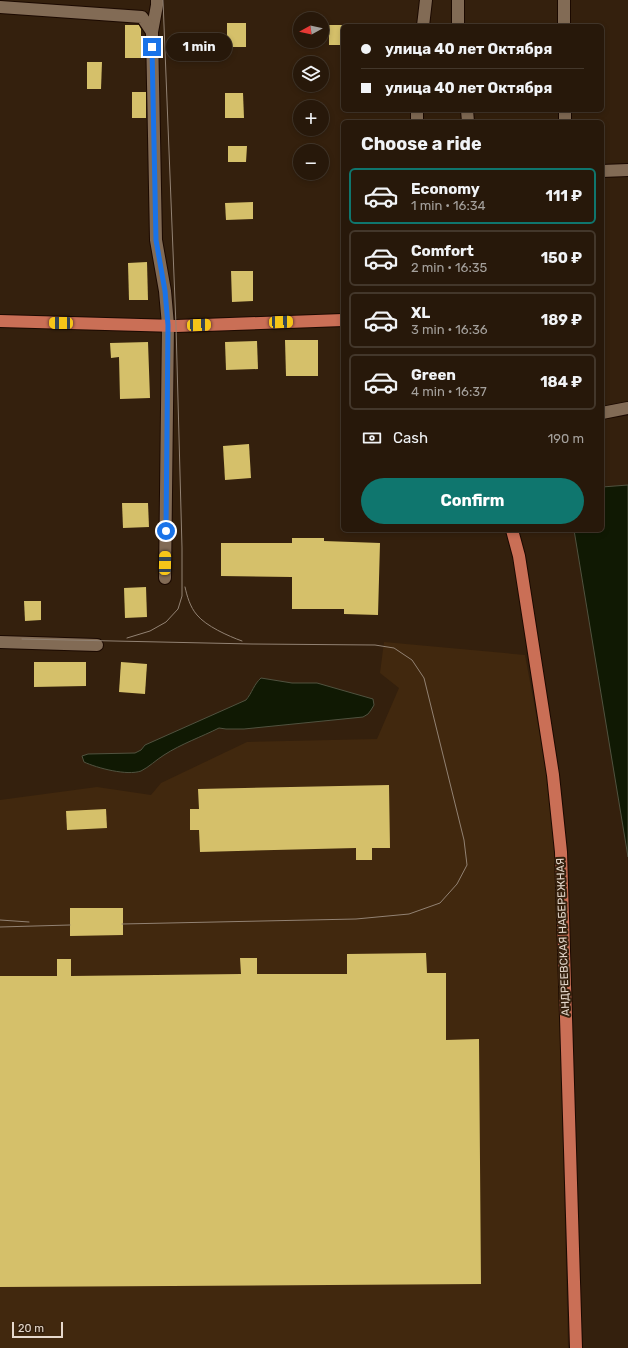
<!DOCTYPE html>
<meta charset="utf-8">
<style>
:root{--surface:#27180a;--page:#2f2113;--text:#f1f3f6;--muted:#a4a09c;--line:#43372b;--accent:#0f766e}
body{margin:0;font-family:Rubik,sans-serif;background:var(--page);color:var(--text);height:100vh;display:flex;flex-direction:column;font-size:15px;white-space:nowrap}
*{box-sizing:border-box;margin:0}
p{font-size:13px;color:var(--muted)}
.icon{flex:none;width:22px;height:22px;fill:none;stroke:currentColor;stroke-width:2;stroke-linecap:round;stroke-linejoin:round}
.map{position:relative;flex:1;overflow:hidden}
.panel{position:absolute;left:341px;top:120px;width:263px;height:412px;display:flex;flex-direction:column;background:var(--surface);border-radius:6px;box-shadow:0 2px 6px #0003,0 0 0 1px var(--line)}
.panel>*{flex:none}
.banner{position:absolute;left:341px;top:24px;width:263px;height:88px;border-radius:6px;box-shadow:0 2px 6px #0003,0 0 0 1px var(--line);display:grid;align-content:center;height:88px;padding:0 20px;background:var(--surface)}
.needle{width:26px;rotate:262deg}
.tools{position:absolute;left:293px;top:12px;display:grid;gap:8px}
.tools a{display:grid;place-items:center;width:36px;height:36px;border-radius:50%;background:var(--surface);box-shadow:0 2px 6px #0003,0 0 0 1px var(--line);font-size:20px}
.scale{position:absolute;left:12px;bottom:10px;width:51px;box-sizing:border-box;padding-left:4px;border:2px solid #e5d8cc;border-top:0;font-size:11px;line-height:14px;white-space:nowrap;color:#e5d8cc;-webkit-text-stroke:3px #34200d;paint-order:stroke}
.end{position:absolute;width:18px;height:18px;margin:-9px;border:5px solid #1a73e8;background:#fff;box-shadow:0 0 0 2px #fff}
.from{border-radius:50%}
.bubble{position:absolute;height:28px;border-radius:14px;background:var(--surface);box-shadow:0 2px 6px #0003,0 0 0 1px var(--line);font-size:13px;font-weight:700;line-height:28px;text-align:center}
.car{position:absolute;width:12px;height:24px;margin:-12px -6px;border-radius:5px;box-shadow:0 0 3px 1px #0007;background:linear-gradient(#f5c518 24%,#345 0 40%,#f5c518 0 76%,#345 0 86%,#f5c518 0)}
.banner b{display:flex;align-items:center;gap:14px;height:38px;font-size:15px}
.banner b+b{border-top:1px solid var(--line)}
.banner i{width:10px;height:10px;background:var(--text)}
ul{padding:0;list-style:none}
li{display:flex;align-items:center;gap:12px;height:56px;margin:0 8px 6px;padding:0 12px;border:2px solid var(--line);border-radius:6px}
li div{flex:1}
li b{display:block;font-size:15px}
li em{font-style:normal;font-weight:700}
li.on{border-color:var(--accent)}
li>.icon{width:36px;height:36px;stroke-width:1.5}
h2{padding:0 20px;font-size:18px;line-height:48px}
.pay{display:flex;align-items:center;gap:10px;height:44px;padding:0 20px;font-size:15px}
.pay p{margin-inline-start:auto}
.cta{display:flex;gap:8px;margin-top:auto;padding:8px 20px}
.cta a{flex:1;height:46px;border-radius:24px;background:var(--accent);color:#fff;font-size:16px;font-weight:700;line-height:46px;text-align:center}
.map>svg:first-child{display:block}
</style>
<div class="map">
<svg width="628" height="1348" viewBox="0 0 628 1348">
<rect width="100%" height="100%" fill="#34200d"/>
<path fill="#41280e" d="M384,642L525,655L555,816L568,1348H0V800L97,787L151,795L161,783L247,742L377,739L399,688L380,673Z"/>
<g fill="#101903" stroke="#50523f">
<path d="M628,485V857L574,530H602V487Z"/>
<path d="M261,678L292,683H317L373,699L374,705L371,710L368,714L363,717L244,729H226L219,728C201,737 181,744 164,755C156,760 149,767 141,771C127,776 97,768 84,762L82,756L88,754L135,753L141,750L145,745L246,700C252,693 254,684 261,678Z"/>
</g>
<g fill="#d5c06a">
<rect x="227" y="23" width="19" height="24"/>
<path d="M125,25H139L141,29V58H125Z"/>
<rect x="329" y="25" width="14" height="20"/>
<path d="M87,62H102L101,89H87Z"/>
<rect x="132" y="92" width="14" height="26"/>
<path d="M225,93H243L244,118H225Z"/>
<path d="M228,146H247L246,162H228Z"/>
<path d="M253,202V219L226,220L225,203Z"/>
<path d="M147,262L148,300H129L128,263Z"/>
<path d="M231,271H253V301L232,302Z"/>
<path d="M285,340H318V376H286Z"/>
<path d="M257,341L258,369L226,370L225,342Z"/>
<path d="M148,342L150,398L120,399L119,357L111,358L110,343Z"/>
<path d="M249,444L251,478L225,480L223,446Z"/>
<path d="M122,503H148L149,527L123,528Z"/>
<path d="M292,538H324V541L380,543L378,615L344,614V609H292V577L221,576V543H292Z"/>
<path d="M146,587L147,617L125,618L124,588Z"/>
<path d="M24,601H41V620L25,621Z"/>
<path d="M34,662H86V686L34,687Z"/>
<path d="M121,662L147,664L145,694L119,692Z"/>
<path d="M389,785L390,848H372V860H356V848L200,852L199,830H190V809H199L198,789Z"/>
<path d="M106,809L107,828L67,830L66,811Z"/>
<path d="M70,908H123V935L70,936Z"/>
<path d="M426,953L427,973H446V1040L479,1039L481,1284L0,1287V976H57V959H71V976L241,974L240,958H257V974H347V954Z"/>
</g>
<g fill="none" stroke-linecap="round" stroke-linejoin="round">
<g stroke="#1b0900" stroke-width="14">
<g id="minor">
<path d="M157,0V5L152,32L156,240L165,291L168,325L165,578"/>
<path d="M458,0V26"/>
<path d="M564,0V26"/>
<path d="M0,7L142,17L152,32"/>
<path d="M423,26L426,0"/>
<path d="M467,110L468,122"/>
<path d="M565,110V122"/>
<path d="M417,122V110"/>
<path d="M602,171L628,170"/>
<path d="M602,413L628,408"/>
<path d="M0,642L97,645"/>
</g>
</g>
<g stroke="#1b0900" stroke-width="14">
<g id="major">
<path d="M0,321L176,326L343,320"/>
<path d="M512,530L519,556L553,775L561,852L576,1348"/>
</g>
</g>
<use href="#minor" stroke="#826b55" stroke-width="12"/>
<use href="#major" stroke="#ca6f56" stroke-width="12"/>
<g stroke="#928273" stroke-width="1">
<path d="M185,587C187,596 190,607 197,615C206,626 228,636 242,641"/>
<path d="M127,638L150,631L166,622L178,609L182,596V548L176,326L163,0"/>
<path d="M22,639L252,644L375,645L394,648L412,660L424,678L464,840L467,865L457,884L440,903L409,914L356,919L122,924"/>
<path d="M0,920L29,922"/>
<path d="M0,927L70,925"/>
</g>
</g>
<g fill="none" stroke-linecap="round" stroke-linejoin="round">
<path stroke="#1a73e8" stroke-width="5" d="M152,47L156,240L165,291L168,325L166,531"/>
</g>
<g text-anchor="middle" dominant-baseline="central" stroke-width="4" stroke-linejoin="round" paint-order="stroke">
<g font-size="11" fill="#e5d8cc" stroke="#34200d">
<text transform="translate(563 937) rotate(-92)">АНДРЕЕВСКАЯ НАБЕРЕЖНАЯ</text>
</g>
</g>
</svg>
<div class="tools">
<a><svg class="needle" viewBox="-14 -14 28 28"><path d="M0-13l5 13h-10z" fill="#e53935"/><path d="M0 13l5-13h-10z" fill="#a4a09c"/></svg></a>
<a><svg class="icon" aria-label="layers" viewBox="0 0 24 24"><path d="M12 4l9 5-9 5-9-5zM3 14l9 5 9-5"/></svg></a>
<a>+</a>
<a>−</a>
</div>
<div class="scale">20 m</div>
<i class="end from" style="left:166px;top:531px"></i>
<i class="end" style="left:152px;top:47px"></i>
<div class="bubble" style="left:166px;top:33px;width:66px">1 min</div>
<i class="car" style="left:281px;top:322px;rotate:88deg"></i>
<i class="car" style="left:61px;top:323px;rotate:271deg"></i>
<i class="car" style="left:199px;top:325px;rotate:88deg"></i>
<i class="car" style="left:165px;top:563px;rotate:1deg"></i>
<div class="banner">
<b><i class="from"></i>улица 40 лет Октября</b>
<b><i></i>улица 40 лет Октября</b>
</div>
<section class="panel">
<h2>Choose a ride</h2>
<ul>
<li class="on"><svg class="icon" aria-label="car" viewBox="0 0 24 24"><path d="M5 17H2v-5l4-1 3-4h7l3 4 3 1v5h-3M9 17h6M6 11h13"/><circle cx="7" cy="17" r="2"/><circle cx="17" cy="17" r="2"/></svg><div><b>Economy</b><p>1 min · 16:34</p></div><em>111 ₽</em></li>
<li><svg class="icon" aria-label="car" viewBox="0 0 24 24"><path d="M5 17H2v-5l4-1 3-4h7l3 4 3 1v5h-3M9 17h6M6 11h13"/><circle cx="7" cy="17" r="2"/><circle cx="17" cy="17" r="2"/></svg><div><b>Comfort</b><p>2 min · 16:35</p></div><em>150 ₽</em></li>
<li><svg class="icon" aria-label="car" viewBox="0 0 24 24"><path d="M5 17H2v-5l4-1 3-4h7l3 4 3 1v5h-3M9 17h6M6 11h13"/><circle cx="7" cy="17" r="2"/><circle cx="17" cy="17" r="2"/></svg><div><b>XL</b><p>3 min · 16:36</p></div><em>189 ₽</em></li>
<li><svg class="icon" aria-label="car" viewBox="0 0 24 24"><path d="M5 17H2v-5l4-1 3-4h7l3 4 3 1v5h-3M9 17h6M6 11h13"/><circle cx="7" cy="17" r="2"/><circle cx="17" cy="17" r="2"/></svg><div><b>Green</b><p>4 min · 16:37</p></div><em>184 ₽</em></li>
</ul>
<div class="pay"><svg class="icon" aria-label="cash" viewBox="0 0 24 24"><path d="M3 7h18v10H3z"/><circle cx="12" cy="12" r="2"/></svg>Cash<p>190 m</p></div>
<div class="cta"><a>Confirm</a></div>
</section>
</div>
